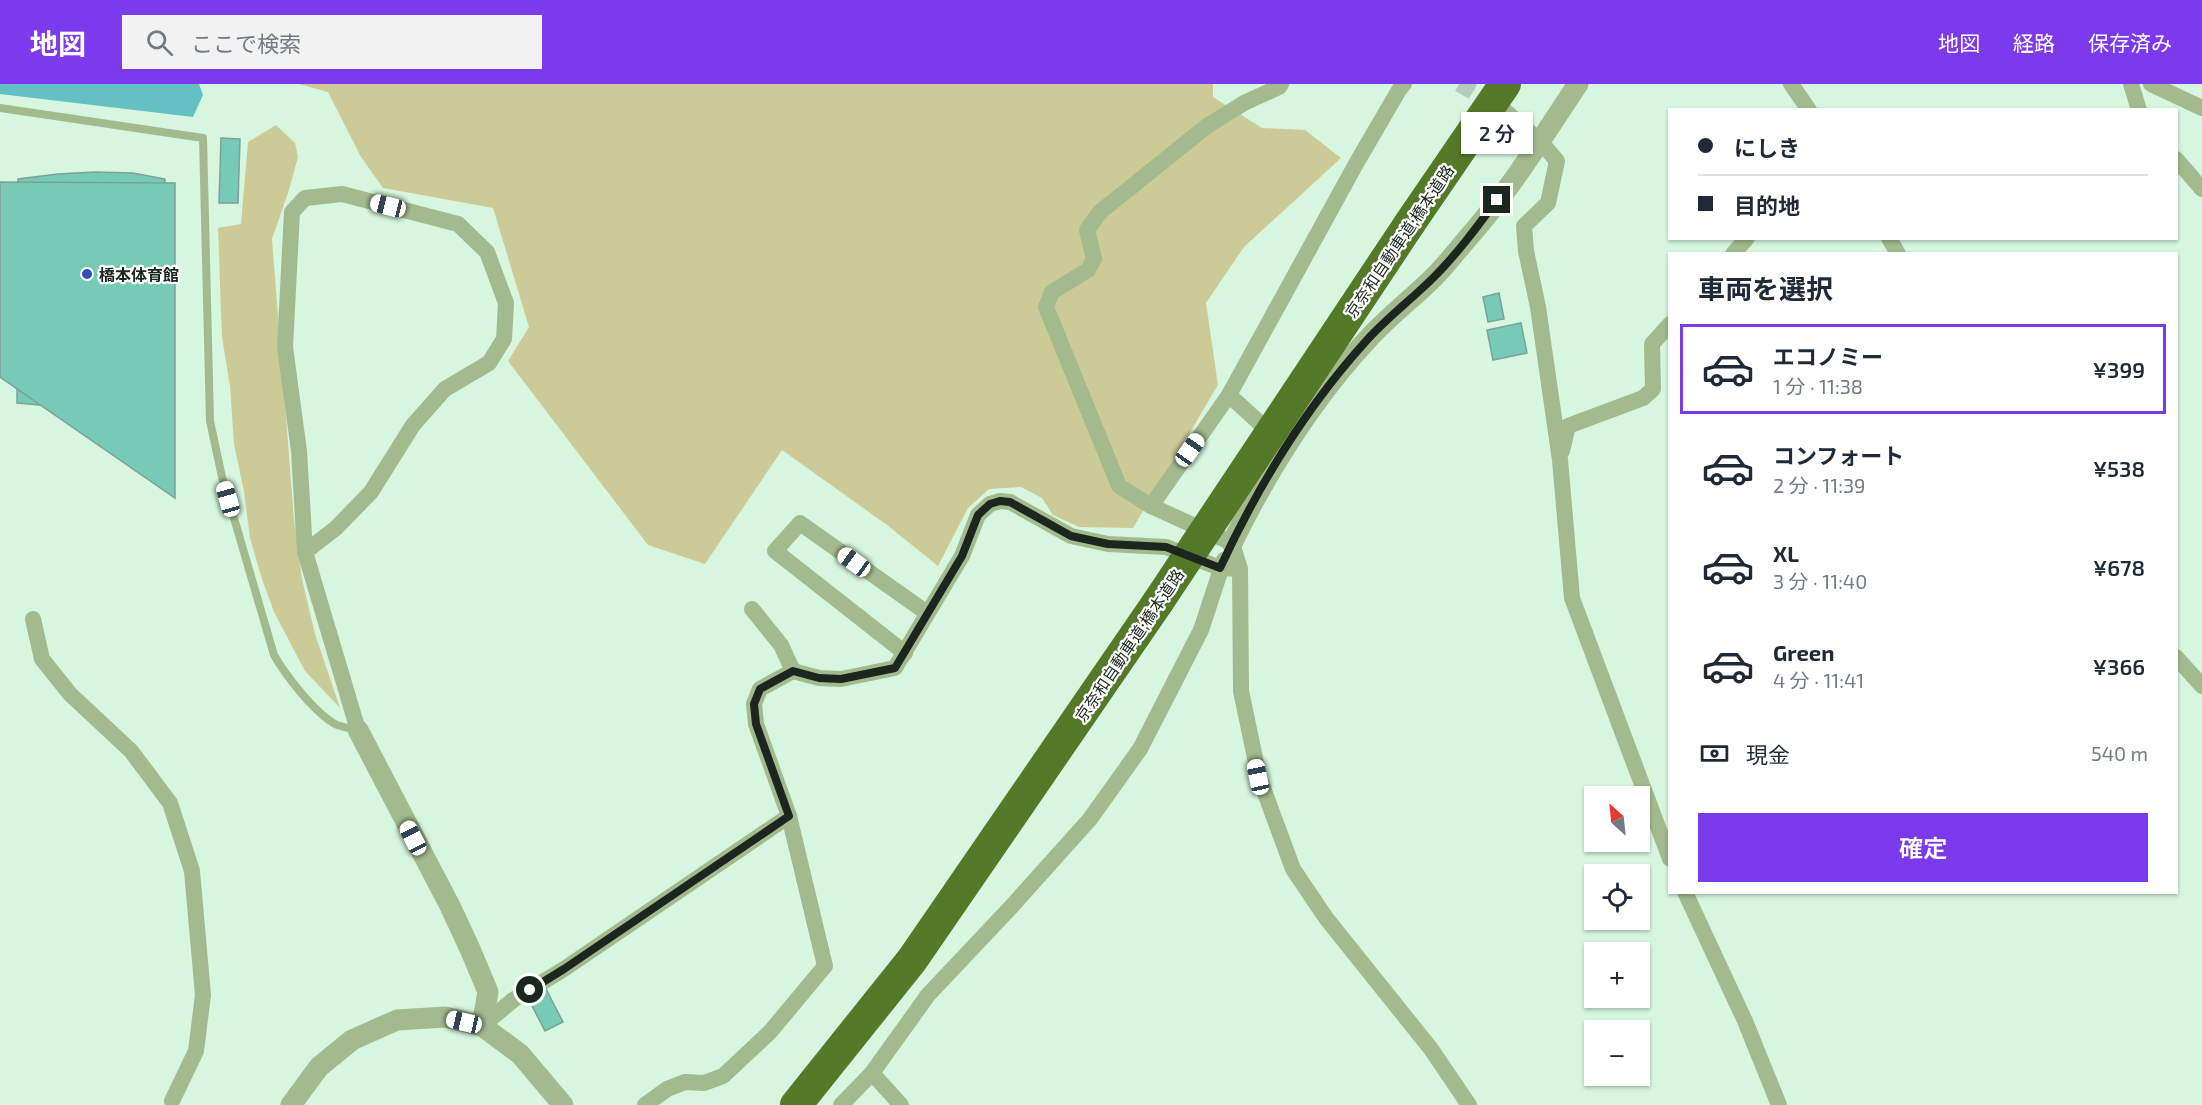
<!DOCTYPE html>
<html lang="ja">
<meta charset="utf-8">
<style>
:root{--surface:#fff;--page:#f2f2f3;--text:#1f2937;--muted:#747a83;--line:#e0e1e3;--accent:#7c3aed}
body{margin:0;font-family:"Exo 2","Noto Sans JP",sans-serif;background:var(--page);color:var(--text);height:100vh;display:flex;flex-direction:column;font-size:22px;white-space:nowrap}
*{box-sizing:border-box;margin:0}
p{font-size:20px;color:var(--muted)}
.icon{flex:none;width:33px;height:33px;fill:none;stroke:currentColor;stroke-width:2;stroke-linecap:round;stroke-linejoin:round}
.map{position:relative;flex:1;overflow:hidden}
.sheet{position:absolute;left:1668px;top:168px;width:510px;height:642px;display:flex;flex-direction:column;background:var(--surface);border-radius:0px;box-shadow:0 2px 4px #0004}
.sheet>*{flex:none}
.hud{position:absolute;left:1668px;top:24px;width:510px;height:132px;border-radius:0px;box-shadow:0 2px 4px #0004;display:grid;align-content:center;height:132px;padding:0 30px;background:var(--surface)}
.needle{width:39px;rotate:333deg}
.tools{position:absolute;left:1584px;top:702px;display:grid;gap:12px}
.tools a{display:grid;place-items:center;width:66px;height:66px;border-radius:0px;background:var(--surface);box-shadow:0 2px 4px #0004;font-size:30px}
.end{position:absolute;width:27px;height:27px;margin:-14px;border:8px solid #1a261e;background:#fff;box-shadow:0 0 0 3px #fff}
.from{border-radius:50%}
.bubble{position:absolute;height:42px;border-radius:0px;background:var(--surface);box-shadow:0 2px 4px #0004;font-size:20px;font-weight:600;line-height:42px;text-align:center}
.car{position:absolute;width:18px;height:36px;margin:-18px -9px;border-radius:8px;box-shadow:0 0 4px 2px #0007;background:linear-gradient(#fff 24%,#345 0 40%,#fff 0 76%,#345 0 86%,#fff 0)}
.hud b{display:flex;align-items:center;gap:21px;height:57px;font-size:22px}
.hud b+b{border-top:2px solid var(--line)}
.hud i{width:15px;height:15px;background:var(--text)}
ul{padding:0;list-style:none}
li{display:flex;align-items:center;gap:18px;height:90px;margin:0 12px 9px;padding:0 18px;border:3px solid transparent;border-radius:0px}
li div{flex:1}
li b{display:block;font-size:22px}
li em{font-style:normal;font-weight:600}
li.on{border-color:var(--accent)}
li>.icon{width:54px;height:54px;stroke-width:1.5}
h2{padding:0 30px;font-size:27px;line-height:72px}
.pay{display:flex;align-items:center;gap:15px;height:66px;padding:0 30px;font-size:22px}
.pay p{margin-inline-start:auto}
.primary-button{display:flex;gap:12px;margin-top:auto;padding:12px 30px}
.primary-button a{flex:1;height:69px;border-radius:0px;background:var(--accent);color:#fff;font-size:24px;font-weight:600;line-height:69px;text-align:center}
header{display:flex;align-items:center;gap:36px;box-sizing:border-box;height:84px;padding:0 30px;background:var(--accent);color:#fff}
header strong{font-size:28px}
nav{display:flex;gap:33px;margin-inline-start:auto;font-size:21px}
.search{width:420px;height:54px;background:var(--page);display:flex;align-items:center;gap:15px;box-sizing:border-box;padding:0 21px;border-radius:0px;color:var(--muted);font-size:22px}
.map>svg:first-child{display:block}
</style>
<header>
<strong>地図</strong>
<div class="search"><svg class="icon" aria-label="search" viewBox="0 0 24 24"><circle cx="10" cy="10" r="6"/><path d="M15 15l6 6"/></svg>ここで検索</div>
<nav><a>地図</a><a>経路</a><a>保存済み</a></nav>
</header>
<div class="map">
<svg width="2202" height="1021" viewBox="0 0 2202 1021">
<rect width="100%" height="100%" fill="#d7f6df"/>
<g fill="#cccb98">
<path d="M299,0H1213V13L1262,44L1305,46L1341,74L1244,163L1206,219L1218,301L1133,444L1079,443L1053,431L1042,414L1021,403L989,405L968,424L938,482L887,441L782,366L705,480L648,461L508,277L529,243L493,124L383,104L361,73L328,8Z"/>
<path d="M276,41L295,59L298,73L289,106L272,155L294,435L302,495L315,550L340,624L305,587L274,528L261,492L250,454L244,408L234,360L230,302L222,253L218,144L241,140L248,58Z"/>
</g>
<path fill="#65c0c4" d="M0,0H199L203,11L193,33L0,10Z"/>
<g fill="#77cab6" stroke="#7ca297" stroke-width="1.5">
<path d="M221,54L240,55L238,119H219Z"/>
<path d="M95,88L133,89L165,95L164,319L120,324H75L17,319L18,95L58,90Z"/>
<path d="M0,98L175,99V414L0,293Z"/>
<path d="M1499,209L1504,235L1488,238L1483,213Z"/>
<path d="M1521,239L1527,269L1493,276L1487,246Z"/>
<path d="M546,905L563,938L545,947L528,914Z"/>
</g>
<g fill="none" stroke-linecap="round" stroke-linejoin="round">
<path stroke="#b1ccb8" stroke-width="16" stroke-dasharray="16 8" stroke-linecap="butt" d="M1459,0L1496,21"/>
<path stroke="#a2ba8d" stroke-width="8" d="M0,24L203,54L210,337L222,393L274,571C286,592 314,628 335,640C341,643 350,644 358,646"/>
<g stroke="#a2ba8d" stroke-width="16">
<path d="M1281,0L1279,3L1244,19L1207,42L1100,128L1087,146L1094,175L1088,186L1052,208L1046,223L1119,402L1151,422L1232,459L1240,485L1241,607L1259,693L1293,785L1326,834L1431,965L1469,1021"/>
<path d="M1791,0L1809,26"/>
<path d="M2131,0L2139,26"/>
<path d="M2151,0L2202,24"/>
<path d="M1504,26L1540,57L1557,77L1548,119L1524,142L1526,167L1538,223L1560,376L1572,514L1670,775"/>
<path d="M2176,75L2202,105"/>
<path d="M1889,154L1898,170"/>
<path d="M1733,170L1747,154"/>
<path d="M1229,311L1275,353"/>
<path d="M1562,367L1568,342L1643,314L1653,305L1652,260L1670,240"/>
<path d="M1151,422L1229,311L1357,78L1399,6L1404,0"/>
<path d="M305,468L336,444L371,408L413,341L445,305L489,279L504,255L506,219L487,168L458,140L342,110L305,114L292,128L285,263L299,367L305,468L358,646"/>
<path d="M752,525L781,561L793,587"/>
<path d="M33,535L42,575L70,610L131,667L170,719L192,787L203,911L196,967L172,1017"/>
<path d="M905,569L775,467L800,439L927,529"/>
<path d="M2176,573L2202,602"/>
<path d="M1685,808L1745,937L1779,1021"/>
<path d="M482,942L513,916L564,885L789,732"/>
<path d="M872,989L901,1021"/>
<path d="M645,1021L667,1005L685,998L704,999L723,992L770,948L825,882L789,732L756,640L754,620L760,605L793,587L819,594L841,595L895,584L962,472L978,431L990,420L1000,417L1010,418L1071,452L1108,460L1166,463L1220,484L1240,485"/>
<path d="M841,1021L872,989L928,911L1012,822L1090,735L1140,665L1201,546L1224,476"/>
</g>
<g stroke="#a2ba8d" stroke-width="21">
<path d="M1232,459C1268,386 1312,315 1368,255C1388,233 1413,214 1434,193C1446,181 1456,168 1467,155C1509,108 1543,52 1578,0"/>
<path d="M358,646L450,822L470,865L488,908L482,942"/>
<path d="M291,1021L319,983L352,956L397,936L445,933L482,942L520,970L563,1021"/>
</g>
<g stroke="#547928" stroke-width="32">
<path d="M1410,139L1505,0"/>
<path d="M796,1021L912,876L1158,518"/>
</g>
<path stroke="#547928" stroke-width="32" d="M1158,518L1410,139"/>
</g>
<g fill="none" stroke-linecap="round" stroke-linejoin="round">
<path stroke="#1a261e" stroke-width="8" d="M530,906L564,885L789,732L756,640L754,620L760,605L793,587L819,594L841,595L895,584L962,472L978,431L990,420L1000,417L1010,418L1071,452L1108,460L1166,463L1220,484C1258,402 1306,323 1367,256C1388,233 1412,215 1434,193C1457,170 1477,143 1497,116"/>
</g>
<circle fill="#324bbd" stroke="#fff" stroke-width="2" cx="87" cy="190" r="6"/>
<g text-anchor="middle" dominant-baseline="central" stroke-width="4.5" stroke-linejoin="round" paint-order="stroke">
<g font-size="16" fill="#1a261e" stroke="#fff">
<text transform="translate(1399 157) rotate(-56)">京奈和自動車道;橋本道路</text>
<text transform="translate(1129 561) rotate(-56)">京奈和自動車道;橋本道路</text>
</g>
<g font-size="16" font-weight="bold" fill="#1a261e" stroke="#fff" text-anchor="start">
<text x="99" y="190">橋本体育館</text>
</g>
</g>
</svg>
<div class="tools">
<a><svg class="needle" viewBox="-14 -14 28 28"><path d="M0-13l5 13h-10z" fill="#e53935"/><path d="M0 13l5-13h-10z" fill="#747a83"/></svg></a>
<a><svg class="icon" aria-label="locate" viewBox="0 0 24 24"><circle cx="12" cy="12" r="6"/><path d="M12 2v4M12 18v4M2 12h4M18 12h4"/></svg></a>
<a>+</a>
<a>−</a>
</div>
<i class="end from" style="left:530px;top:906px"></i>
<i class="end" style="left:1497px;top:116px"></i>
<div class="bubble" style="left:1461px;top:28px;width:72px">2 分</div>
<i class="car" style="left:388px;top:122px;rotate:284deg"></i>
<i class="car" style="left:1190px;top:366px;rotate:35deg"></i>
<i class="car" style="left:228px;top:415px;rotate:344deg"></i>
<i class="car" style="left:854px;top:478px;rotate:306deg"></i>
<i class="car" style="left:1258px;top:693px;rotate:348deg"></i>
<i class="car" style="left:413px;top:754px;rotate:333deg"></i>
<i class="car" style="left:464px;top:938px;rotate:283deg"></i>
<div class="hud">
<b><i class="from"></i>にしき</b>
<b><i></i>目的地</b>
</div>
<section class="sheet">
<h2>車両を選択</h2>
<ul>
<li class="on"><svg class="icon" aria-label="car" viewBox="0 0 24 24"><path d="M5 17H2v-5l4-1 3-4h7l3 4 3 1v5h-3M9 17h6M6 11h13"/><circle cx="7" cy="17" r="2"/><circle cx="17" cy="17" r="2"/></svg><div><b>エコノミー</b><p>1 分 · 11:38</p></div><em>¥399</em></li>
<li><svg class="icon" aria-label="car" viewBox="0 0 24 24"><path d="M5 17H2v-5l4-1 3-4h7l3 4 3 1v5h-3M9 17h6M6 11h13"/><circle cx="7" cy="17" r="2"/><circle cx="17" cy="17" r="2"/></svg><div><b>コンフォート</b><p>2 分 · 11:39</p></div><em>¥538</em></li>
<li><svg class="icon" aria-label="car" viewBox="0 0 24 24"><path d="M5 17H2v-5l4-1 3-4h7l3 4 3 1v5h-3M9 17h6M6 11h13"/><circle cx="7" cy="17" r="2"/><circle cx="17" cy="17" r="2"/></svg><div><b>XL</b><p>3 分 · 11:40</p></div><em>¥678</em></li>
<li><svg class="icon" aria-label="car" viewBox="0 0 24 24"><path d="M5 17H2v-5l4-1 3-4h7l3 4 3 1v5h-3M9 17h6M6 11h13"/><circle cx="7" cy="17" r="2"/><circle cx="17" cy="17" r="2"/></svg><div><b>Green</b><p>4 分 · 11:41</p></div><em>¥366</em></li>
</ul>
<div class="pay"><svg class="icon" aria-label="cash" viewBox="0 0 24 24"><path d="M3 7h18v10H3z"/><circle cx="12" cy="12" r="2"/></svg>現金<p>540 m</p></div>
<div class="primary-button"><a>確定</a></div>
</section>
</div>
